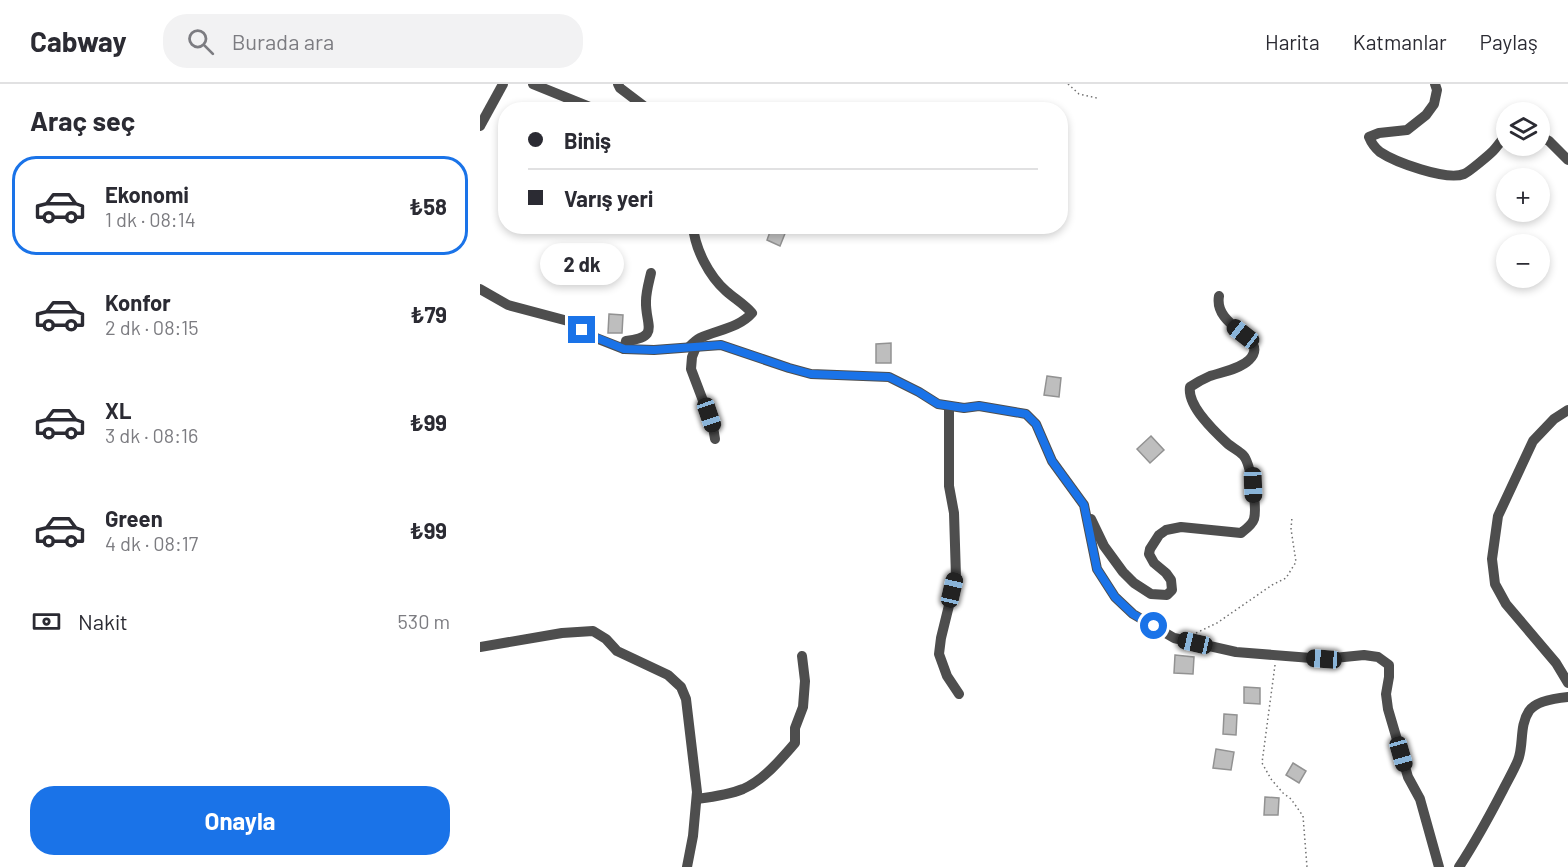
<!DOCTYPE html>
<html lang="tr">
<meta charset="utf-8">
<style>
:root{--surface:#fff;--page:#f2f2f3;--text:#2b2b33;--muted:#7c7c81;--line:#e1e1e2;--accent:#1a73e8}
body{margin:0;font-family:Barlow,sans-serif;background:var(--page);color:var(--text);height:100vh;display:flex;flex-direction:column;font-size:22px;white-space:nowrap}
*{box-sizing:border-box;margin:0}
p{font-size:20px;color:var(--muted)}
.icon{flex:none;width:33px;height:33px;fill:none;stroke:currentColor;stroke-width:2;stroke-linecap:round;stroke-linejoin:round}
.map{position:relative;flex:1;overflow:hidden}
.side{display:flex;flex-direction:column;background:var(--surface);width:480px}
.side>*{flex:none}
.top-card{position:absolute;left:18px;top:18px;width:570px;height:132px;border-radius:24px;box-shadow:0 3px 9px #0003;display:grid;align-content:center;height:132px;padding:0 30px;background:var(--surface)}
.controls{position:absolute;left:1016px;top:18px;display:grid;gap:12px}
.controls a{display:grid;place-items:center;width:54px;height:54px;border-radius:50%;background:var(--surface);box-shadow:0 3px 9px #0003;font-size:30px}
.end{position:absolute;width:27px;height:27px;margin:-14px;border:8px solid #1a73e8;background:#fff;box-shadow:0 0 0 3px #fff}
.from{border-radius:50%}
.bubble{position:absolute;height:42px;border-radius:21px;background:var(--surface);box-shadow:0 3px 9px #0003;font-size:20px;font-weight:700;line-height:42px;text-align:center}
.car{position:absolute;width:18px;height:36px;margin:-18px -9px;border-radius:8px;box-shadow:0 0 4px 2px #0007;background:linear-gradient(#222 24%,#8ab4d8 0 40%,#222 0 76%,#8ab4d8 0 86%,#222 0)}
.top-card b{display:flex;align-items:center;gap:21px;height:57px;font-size:22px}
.top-card b+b{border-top:2px solid var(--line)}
.top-card i{width:15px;height:15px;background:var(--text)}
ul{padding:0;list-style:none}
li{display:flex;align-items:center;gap:18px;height:99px;margin:0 12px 9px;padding:0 18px;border:3px solid transparent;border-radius:24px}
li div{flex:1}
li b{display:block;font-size:22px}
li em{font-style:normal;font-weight:700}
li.active{border-color:var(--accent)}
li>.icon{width:54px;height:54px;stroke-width:1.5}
h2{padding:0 30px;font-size:27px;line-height:72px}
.pay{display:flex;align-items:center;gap:15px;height:66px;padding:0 30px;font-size:22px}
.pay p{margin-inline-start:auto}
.button{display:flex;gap:12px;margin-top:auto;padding:12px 30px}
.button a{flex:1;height:69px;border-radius:24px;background:var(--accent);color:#fff;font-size:24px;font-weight:700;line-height:69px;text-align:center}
header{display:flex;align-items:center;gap:36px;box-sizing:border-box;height:84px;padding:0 30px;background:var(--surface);border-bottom:2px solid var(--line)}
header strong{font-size:28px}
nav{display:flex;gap:33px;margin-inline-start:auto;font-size:21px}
.search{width:420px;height:54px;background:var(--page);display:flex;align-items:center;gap:15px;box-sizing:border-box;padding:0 21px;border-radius:24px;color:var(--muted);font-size:22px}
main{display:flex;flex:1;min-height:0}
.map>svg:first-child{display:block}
</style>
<header>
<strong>Cabway</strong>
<div class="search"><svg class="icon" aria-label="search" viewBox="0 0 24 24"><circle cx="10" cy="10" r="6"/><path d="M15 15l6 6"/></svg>Burada ara</div>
<nav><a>Harita</a><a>Katmanlar</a><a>Paylaş</a></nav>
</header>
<main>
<section class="side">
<h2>Araç seç</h2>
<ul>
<li class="active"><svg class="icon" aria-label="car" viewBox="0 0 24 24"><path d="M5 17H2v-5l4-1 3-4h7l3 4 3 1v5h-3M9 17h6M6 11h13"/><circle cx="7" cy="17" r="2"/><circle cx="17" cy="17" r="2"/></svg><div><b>Ekonomi</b><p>1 dk · 08:14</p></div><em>₺58</em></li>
<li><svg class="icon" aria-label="car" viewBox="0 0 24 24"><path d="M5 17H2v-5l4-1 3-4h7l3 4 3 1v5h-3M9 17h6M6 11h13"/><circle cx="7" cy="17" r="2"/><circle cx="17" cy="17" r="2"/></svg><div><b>Konfor</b><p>2 dk · 08:15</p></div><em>₺79</em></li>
<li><svg class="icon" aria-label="car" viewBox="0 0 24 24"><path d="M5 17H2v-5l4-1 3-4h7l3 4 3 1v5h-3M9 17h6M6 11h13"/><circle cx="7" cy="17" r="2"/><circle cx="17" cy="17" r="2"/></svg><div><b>XL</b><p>3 dk · 08:16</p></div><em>₺99</em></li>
<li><svg class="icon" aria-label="car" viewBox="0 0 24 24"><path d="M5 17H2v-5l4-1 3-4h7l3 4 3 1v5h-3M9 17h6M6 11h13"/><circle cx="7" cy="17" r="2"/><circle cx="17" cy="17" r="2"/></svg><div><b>Green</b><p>4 dk · 08:17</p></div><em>₺99</em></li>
</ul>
<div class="pay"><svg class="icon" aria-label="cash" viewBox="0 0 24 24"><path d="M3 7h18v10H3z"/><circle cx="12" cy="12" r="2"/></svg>Nakit<p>530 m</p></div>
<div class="button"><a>Onayla</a></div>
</section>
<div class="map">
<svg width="1088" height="783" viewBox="0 0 1088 783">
<rect width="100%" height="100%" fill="#fff"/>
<g fill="#bebebe" stroke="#929292" stroke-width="1.5">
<path d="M292,142H308L300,162L287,156Z"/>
<path d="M129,230L143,231L142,249H128Z"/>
<path d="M411,259V279H396V260Z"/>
<path d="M567,292L581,294L579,313L564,311Z"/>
<path d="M671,352L684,366L670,379L657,365Z"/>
<path d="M695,571L714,573L713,590L694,589Z"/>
<path d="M764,603L780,604V620L764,619Z"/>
<path d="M744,630L757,631L756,651L743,650Z"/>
<path d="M736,665L754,668L751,686L733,684Z"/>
<path d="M813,679L826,687L819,699L806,691Z"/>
<path d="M785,713L799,714L798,731H784Z"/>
</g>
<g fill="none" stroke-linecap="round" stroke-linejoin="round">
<g stroke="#707070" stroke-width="1.5" stroke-dasharray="1.5 3" stroke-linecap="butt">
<path d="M588,0L599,10L617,14"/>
<path d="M716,549L737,539L792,501L806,494L816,478L811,445L812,433"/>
<path d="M795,581L782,679L791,695L803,709L811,715L823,732L827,783"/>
</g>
<g stroke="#4e4e4e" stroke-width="10">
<path d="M53,0L117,26"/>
<path d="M138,0L140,4L169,26"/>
<path d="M955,0L957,6L954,20L946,31L927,46L899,49L889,53C891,58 895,64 900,68C915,78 966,97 984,90C989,88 1009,71 1013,67C1018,62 1020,57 1026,53"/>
<path d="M0,42L23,0"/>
<path d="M1059,52L1069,57L1088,76"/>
<path d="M0,205L28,221L88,237L116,254L144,265L174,266L241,261L309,284L331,290L409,293L439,308L458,320L484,324L499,322L546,330L556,340L572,377L604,421L617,485L635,513L653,530L694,554L756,568L844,575L884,571L898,573L909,581V593L906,610L908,625L928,693L940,715L959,783"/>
<path d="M209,263C212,260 216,256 220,254C237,246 259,244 272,229C264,220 255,215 246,207C229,192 215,165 213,142"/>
<path d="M216,263L212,273L211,285L233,343L235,355"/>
<path d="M144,265L146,257C181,253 165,241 166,217C166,208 169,198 171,189"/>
<path d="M469,322V402L474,429L476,493L461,554L459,570L467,592L479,610"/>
<path d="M1088,326L1074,335L1053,357L1018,432L1012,475L1015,500L1026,520L1076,579L1088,599"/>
<path d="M611,435L624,462L643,488L654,499L671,510L687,511L692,506L691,496L686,489L674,479L669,470L670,465L679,451L686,446L701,443L761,449C766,445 772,441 774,435C777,424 771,379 763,371C759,367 753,364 748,360C735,348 707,322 710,303C716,299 723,295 730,292C742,288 760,285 769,276C792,253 733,245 739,212"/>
<path d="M0,563L82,549L113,547L126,555L137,567L188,591L201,603L206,615L217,708L213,752L207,783"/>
<path d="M217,715C232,713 248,711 263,705C284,696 300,676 315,659V644L323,623L325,597L322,572"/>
<path d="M979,783C996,757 1009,733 1023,706C1028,696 1034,686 1038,676C1044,661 1039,642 1049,627C1056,617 1077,614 1088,613"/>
</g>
</g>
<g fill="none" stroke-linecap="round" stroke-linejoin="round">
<path stroke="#1a73e8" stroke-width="8" d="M102,246L117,254L144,265L174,266L241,261L309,284L331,290L409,293L439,308L458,320L484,324L499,322L546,330L556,340L572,377L604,421L617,485L635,513L653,530L674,542"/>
</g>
</svg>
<div class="controls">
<a><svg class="icon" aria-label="layers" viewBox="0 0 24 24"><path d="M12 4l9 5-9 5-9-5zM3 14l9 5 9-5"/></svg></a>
<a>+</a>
<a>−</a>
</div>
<i class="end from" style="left:674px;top:542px"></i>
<i class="end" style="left:102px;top:246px"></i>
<div class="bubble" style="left:60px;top:159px;width:84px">2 dk</div>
<i class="car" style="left:763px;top:250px;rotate:308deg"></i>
<i class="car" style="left:229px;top:331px;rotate:161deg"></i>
<i class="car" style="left:773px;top:401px;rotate:178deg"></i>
<i class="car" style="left:472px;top:506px;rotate:13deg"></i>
<i class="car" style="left:715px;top:559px;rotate:283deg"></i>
<i class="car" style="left:844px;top:575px;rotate:274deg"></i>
<i class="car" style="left:921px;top:670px;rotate:164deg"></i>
<div class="top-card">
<b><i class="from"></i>Biniş</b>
<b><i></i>Varış yeri</b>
</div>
</div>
</main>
